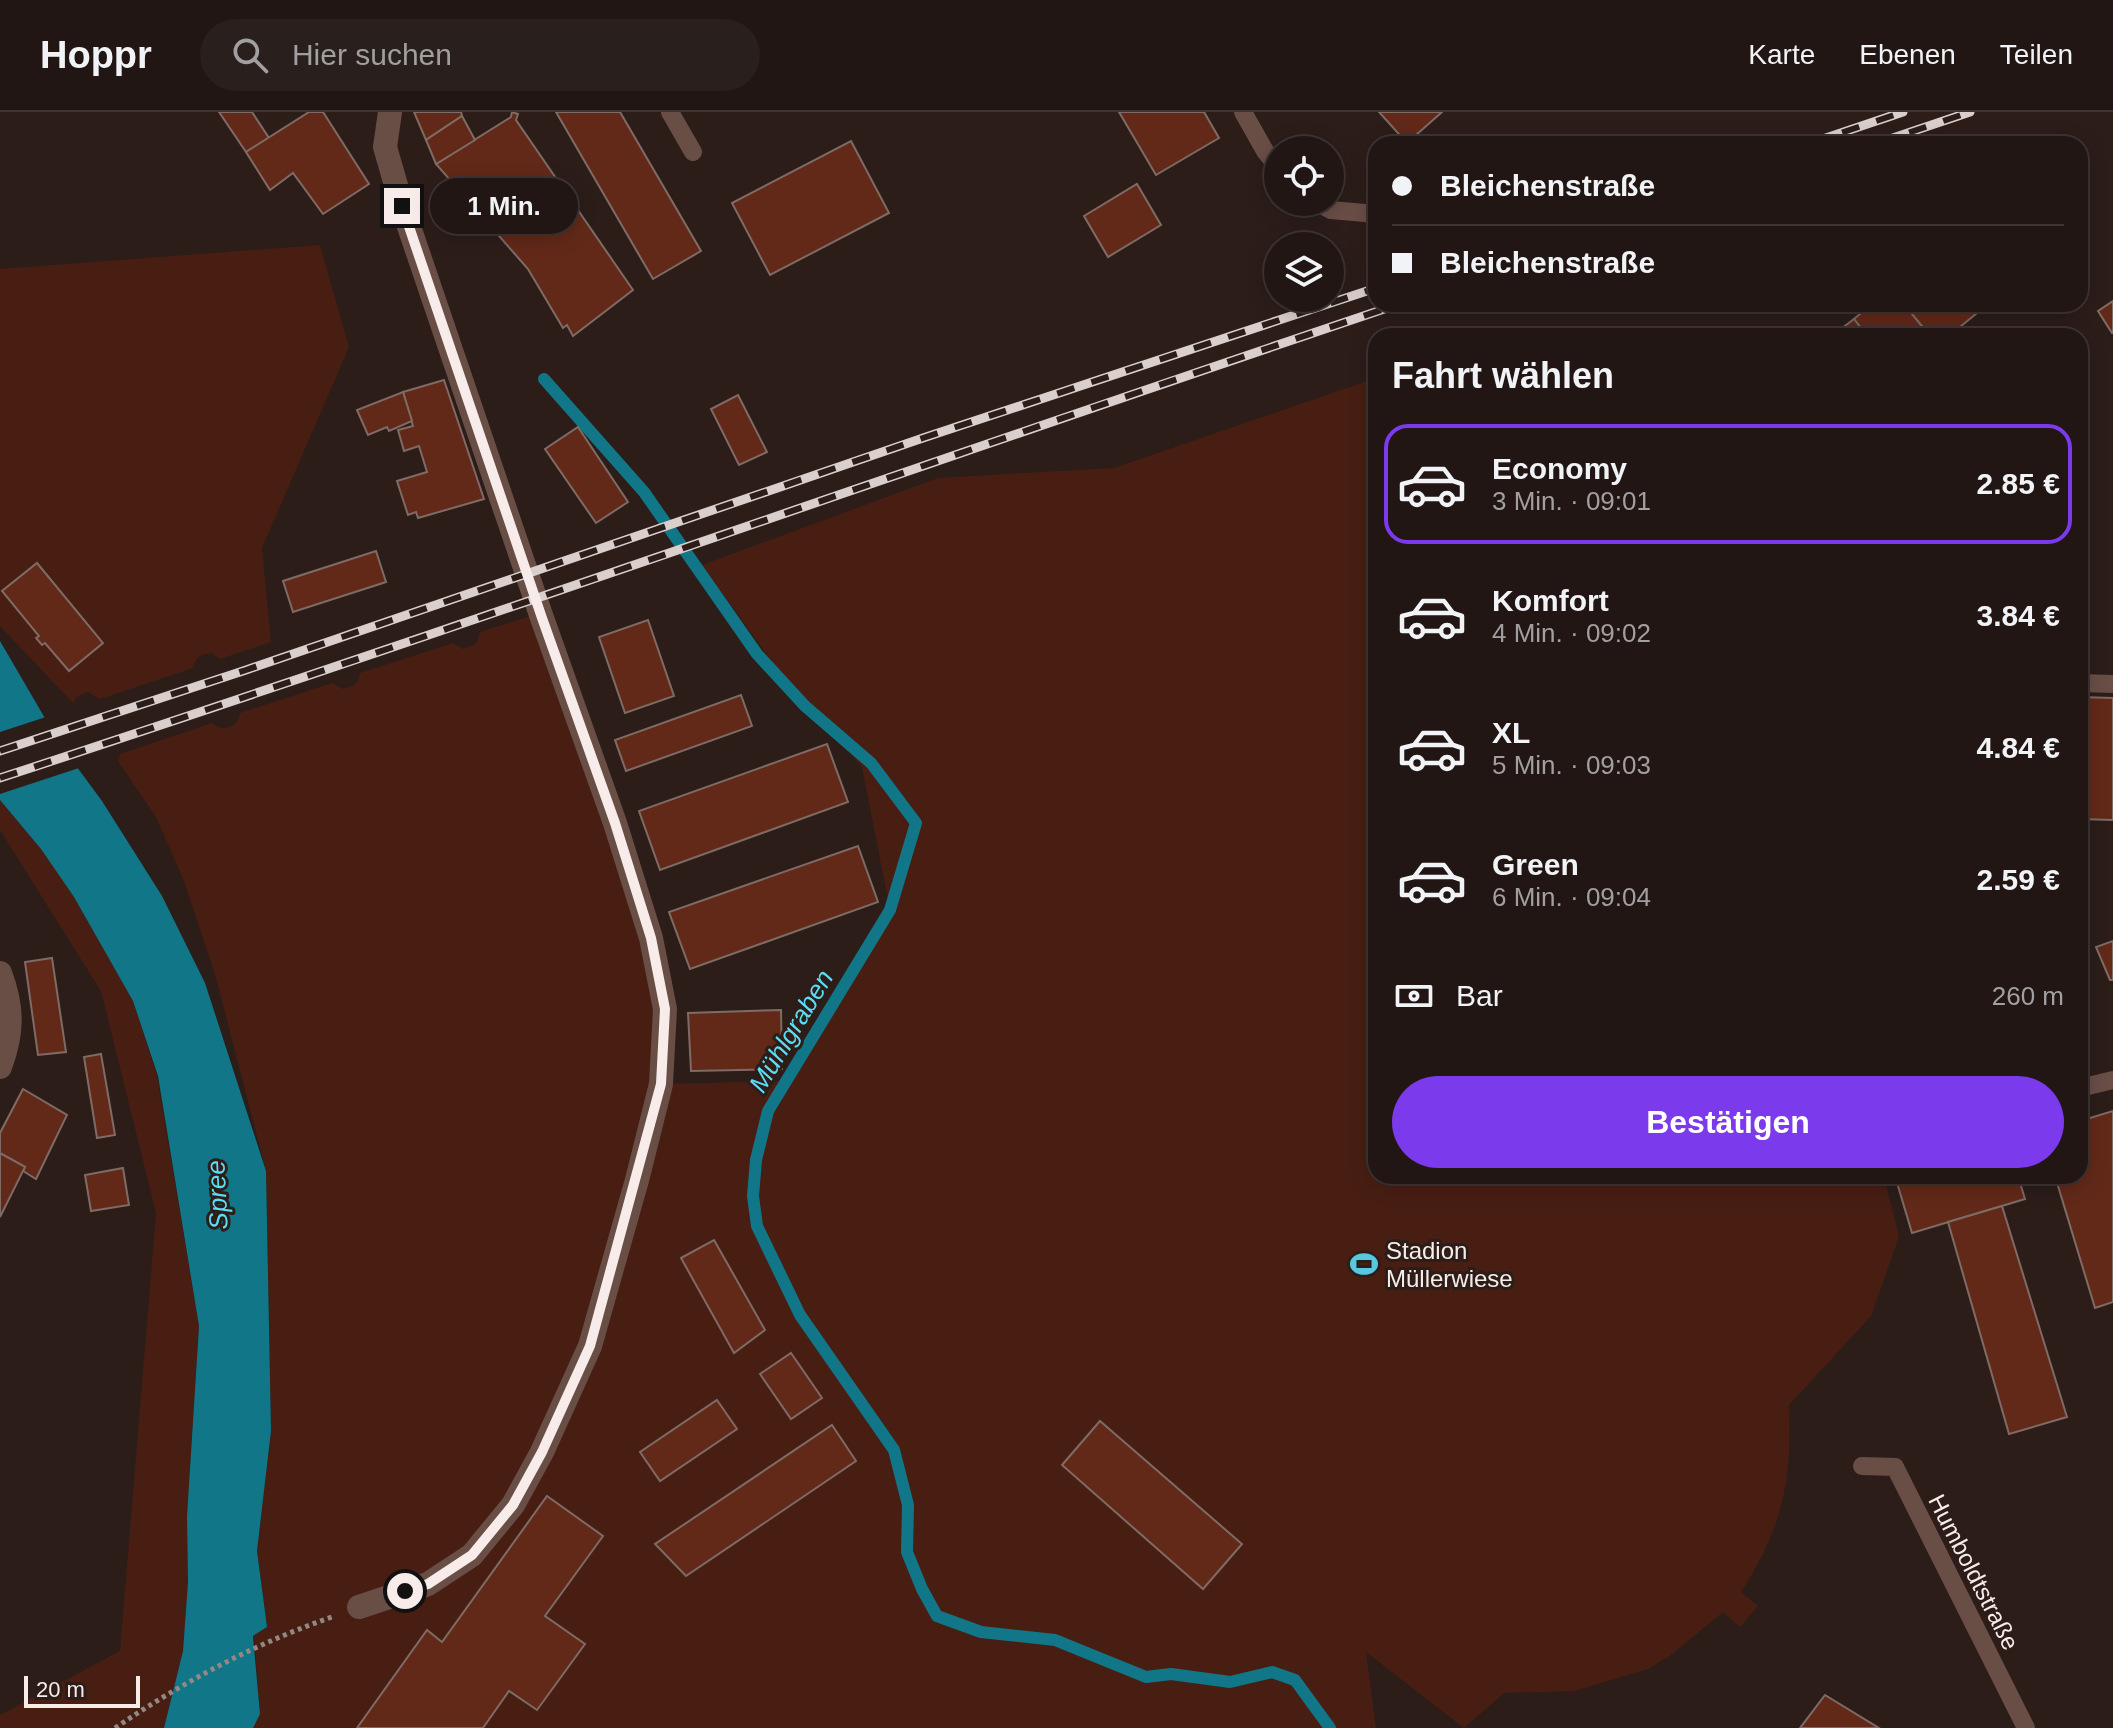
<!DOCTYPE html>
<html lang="de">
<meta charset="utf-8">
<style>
:root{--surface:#211613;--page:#291f1c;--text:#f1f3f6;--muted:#a29fa0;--line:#3e3533;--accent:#7c3aed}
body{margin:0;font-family:Arial,sans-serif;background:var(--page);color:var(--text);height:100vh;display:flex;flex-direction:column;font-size:30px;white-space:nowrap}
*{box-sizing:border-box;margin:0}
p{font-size:26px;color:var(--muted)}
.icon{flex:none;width:44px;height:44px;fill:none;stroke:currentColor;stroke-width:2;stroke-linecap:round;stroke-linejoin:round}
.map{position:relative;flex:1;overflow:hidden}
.details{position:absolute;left:1368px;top:216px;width:720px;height:856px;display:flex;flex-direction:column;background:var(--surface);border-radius:24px;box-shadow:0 4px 20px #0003,0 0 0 2px var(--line)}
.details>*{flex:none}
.guide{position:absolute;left:1368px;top:24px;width:720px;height:176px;border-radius:24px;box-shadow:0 4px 20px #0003,0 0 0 2px var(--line);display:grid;align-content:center;height:176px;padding:0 24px;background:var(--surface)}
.tools{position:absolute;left:1264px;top:24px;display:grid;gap:16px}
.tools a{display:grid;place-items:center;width:80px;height:80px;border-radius:50%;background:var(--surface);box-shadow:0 4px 20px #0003,0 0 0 2px var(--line);font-size:40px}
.scale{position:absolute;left:24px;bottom:20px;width:116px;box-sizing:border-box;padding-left:8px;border:4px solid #f7ece9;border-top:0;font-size:22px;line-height:28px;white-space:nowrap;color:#f7ece9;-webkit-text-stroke:6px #2c1d19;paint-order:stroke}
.end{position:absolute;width:36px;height:36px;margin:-18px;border:10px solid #f7ece9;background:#111;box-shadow:0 0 0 4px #111}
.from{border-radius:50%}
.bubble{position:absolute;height:56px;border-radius:28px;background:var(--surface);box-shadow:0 4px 20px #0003,0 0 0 2px var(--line);font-size:26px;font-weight:600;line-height:56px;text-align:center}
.guide b{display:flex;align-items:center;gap:28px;height:76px;font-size:30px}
.guide b+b{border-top:2px solid var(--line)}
.guide i{width:20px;height:20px;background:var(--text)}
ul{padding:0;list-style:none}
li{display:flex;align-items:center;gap:24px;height:120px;margin:0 16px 12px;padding:0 8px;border:4px solid transparent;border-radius:24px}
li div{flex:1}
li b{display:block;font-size:30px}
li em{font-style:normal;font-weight:600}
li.on{border-color:var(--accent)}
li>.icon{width:72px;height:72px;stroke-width:1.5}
h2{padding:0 24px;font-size:36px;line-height:96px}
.pay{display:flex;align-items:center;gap:20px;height:88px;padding:0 24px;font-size:30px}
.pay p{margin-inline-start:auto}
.primary-button{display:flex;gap:16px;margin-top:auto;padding:16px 24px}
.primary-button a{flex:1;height:92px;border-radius:48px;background:var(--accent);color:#fff;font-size:32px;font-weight:600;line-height:92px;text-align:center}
header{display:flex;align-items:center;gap:48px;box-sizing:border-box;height:112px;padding:0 40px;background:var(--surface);border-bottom:2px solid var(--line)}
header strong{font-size:38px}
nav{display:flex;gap:44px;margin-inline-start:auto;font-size:28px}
.search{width:560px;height:72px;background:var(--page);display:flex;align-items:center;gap:20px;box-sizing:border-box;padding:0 28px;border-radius:44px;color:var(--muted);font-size:30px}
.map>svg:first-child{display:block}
</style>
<header>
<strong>Hoppr</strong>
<div class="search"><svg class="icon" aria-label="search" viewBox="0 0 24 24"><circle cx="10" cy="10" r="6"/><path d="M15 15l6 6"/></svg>Hier suchen</div>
<nav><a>Karte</a><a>Ebenen</a><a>Teilen</a></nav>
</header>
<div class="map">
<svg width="2113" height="1616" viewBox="0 0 2113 1616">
<rect width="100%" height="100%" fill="#2c1d19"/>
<g fill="#481e13">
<path d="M320,133L349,235L262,436L271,530L220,547L212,541C201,542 195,545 193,556L100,587L88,580L76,585L73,591L0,514V157Z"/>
<path d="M1376,266V1064H1884L1899,1125L1871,1204L1789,1293C1792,1369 1783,1415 1741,1480L1758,1494L1740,1515L1723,1500L1671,1543L1648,1557L1574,1579L1504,1581L1464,1616L1366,1540L1376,1616H253L260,1602L254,1524L267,1515L257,1439L271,1320L266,1059L215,862L184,769L156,705L118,649L120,642L212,611L217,615C228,618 238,614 240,601L332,571L343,577C352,575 360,571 360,561L453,531L463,537L476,532L480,520L540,501L651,826L661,972L786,969L890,798L862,655L776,555L702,453L938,366L1114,356Z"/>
<path d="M0,688L41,737L74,785L133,889L157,964L199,1214L187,1404L188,1470L183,1539L164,1616H0V1603L120,1539L156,1101L101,879L0,718Z"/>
</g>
<path fill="#117687" d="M0,529L60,632L102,689L162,784L205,871L266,1059L271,1319L257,1439L267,1515L253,1524L260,1602L253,1616H164L183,1539L188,1470L187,1404L199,1214L158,964L133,889L74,785L41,737L0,688Z"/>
<path fill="#2c1d19" d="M49,604L82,655L0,682V620Z"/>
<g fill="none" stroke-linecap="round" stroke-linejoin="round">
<path stroke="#117687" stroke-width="12" d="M544,267L644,380L757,542L805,594L871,651L916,711L890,798L768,999L756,1048L753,1084L757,1114L800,1203L894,1338L908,1393L907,1440L922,1477L937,1504L981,1520L1055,1528L1146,1565L1171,1562L1230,1570L1272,1560L1295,1568L1330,1616"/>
</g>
<g fill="#622919" stroke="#7e6b65" stroke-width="2">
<path d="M219,0H252L269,26L246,40Z"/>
<path d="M309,0H323L369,72L323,102L293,61L270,78L246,40Z"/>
<path d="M414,0H461L462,4L426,28Z"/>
<path d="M512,0L518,2L516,8L633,178L573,224L567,213L563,216L528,157L436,52L511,5Z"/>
<path d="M556,0H620L701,139L653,167Z"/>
<path d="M1119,0H1204L1219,26L1156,63Z"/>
<path d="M1379,0H1442L1407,31Z"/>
<path d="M462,4L475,28L436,52L426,28Z"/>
<path d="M851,29L889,101L770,163L732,91Z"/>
<path d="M1137,72L1161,113L1108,145L1084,104Z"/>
<path d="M2113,189V221H2112L2098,199Z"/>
<path d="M1872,192H1904L1930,224H1867L1854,207Z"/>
<path d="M1904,192H1988L1949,224H1930Z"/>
<path d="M1854,207L1867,224H1832Z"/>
<path d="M444,268L484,387L418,406L416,400L408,403L397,369L427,360L419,334L404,339L398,318L413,314L403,280Z"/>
<path d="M403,280L412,309L389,319L387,315L368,323L357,298Z"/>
<path d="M738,283L767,340L739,353L711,297Z"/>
<path d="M578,315L628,390L596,411L545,337Z"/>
<path d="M376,439L386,470L293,500L283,469Z"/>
<path d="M37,451L103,531L69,559L45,531L42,533L36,526L39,524L2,479Z"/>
<path d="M648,508L674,584L625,601L599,525Z"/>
<path d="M741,583L752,614L626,659L615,628Z"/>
<path d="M2080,585L2113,586V708L2080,707Z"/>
<path d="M827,632L848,690L660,758L639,699Z"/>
<path d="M858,734L878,790L690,857L669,800Z"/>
<path d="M2113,829V868H2110L2096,835Z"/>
<path d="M52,846L66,940L38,943L25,850Z"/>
<path d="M781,898L782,957L691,959L688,901Z"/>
<path d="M101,942L115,1023L97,1026L84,945Z"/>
<path d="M23,977L67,1003L36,1067L23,1059L25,1055L0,1041V1021Z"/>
<path d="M2113,999V1190L2095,1196L2055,1064H2080V1009Z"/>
<path d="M0,1041L25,1055L0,1105Z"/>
<path d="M123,1056L129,1093L91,1099L85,1063Z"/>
<path d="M1895,1064H2018L2025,1087L1912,1121Z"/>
<path d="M2002,1094L2067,1305L2009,1322L1948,1110Z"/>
<path d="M714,1128L765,1218L734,1241L681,1146Z"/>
<path d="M791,1241L822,1286L791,1307L760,1262Z"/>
<path d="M717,1288L737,1317L660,1369L640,1340Z"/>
<path d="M1100,1309L1242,1432L1203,1477L1062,1353Z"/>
<path d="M832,1313L856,1349L686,1464L655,1432Z"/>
<path d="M547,1384L603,1424L545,1504L585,1532L537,1598L509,1579L483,1616H357L427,1518L442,1530Z"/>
<path d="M1825,1583L1879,1616H1800Z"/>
</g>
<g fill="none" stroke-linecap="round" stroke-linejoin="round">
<path stroke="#958884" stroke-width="5" stroke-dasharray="4 4" stroke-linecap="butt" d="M115,1616C183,1570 254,1532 332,1505"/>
<g stroke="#694e46" stroke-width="18">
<path d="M670,0L693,40"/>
<path d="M1243,0L1265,39L1278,55"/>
<path d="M1316,90L1331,98L1376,102"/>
<path d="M2080,571L2113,572"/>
<path d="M2080,976L2113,968"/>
<path d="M1862,1354L1895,1355L2026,1616"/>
</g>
<g stroke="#694e46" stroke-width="24">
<path d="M0,861C13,896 13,920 0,955"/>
<path d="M359,1495L428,1472L472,1443L513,1393L542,1340L590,1234L637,1068L661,972L665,897L651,826L615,711L542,506L402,94L385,35L390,0"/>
</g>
<g stroke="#dacfcc" stroke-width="9">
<g id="rail">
<path d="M1808,32L1903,0"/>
<path d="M1875,32L1970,0"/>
<path d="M0,639L246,558L923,326L1376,176"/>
<path d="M0,666C468,513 932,349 1399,192"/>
</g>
</g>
<use href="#rail" stroke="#2c1d19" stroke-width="6" stroke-dasharray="18" stroke-linecap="butt"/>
</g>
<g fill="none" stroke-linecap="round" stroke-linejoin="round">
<path stroke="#f7ece9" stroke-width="10" d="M402,94L542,506L615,711L651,826L665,897L661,972L590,1234L542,1340L513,1393L472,1443L428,1472L405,1479"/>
</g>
<defs>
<g id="stadium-bare" transform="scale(2.16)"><path d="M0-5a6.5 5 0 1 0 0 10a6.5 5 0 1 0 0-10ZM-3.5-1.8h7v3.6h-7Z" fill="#56c9e1" stroke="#2c1d19" stroke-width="2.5" paint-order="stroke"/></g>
</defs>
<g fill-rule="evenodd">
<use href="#stadium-bare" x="1364" y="1152"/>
</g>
<g text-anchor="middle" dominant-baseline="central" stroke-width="6" stroke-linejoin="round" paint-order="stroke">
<g font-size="24" fill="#f7ece9" stroke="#2c1d19" text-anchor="start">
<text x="1386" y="1138">Stadion<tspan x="1386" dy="28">Müllerwiese</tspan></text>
</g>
<g font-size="24" fill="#f7ece9" stroke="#2c1d19">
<text transform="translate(1974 1460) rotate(63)">Humboldtstraße</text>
</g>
<g font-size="26" font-style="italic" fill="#5cddf6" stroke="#2c1d19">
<text transform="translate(791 919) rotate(-59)">Mühlgraben</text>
<text transform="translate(217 1083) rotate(-93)">Spree</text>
</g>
</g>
</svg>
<div class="tools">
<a><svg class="icon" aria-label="locate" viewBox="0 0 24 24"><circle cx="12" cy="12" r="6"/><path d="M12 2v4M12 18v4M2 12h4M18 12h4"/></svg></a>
<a><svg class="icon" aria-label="layers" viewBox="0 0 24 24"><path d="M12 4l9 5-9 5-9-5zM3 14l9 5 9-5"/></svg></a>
</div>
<div class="scale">20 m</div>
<i class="end from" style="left:405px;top:1479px"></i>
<i class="end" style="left:402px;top:94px"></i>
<div class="bubble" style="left:430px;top:66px;width:148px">1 Min.</div>
<div class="guide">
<b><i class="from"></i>Bleichenstraße</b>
<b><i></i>Bleichenstraße</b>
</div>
<section class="details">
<h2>Fahrt wählen</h2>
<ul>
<li class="on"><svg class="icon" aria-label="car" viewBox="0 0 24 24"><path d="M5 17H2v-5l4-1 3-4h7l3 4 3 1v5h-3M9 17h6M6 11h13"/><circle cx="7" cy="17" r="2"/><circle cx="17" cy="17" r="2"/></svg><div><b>Economy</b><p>3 Min. · 09:01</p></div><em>2.85 €</em></li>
<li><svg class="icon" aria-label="car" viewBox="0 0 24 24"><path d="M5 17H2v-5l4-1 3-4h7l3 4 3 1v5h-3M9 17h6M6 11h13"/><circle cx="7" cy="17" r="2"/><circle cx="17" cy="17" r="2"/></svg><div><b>Komfort</b><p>4 Min. · 09:02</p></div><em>3.84 €</em></li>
<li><svg class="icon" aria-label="car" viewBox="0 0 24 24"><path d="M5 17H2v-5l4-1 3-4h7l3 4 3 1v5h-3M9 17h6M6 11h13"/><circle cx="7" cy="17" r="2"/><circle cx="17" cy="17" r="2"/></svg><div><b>XL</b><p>5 Min. · 09:03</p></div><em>4.84 €</em></li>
<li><svg class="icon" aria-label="car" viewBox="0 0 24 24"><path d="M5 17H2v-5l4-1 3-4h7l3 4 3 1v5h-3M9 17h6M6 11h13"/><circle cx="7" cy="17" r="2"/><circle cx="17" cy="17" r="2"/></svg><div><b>Green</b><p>6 Min. · 09:04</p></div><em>2.59 €</em></li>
</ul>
<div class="pay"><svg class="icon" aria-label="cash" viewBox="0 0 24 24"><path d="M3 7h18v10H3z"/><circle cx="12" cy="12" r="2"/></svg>Bar<p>260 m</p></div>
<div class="primary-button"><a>Bestätigen</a></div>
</section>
</div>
